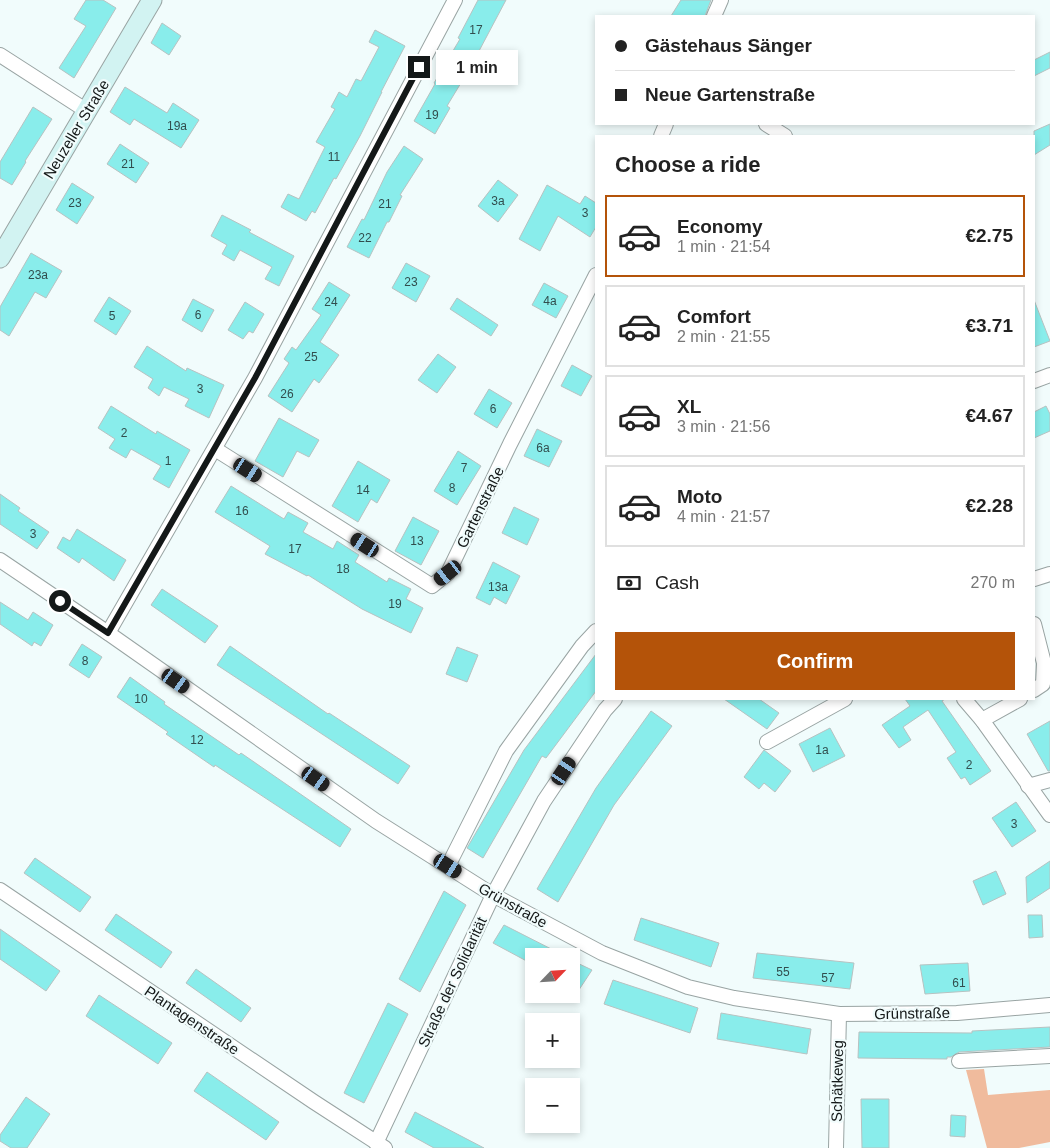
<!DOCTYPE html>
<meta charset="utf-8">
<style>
:root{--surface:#fff;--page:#f6f6f6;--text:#222;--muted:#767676;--line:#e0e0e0;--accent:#b45309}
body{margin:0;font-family:Arial,sans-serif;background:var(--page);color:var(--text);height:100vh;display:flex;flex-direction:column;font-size:19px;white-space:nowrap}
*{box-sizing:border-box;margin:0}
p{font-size:16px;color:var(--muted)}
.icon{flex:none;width:28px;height:28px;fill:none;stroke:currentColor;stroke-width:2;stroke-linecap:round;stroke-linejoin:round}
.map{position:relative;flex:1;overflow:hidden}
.sheet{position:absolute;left:595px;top:135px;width:440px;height:565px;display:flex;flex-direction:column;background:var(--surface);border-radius:0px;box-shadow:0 2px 8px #0003}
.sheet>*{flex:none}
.top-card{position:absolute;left:595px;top:15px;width:440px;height:110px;border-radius:0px;box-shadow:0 2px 8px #0003;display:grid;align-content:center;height:110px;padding:0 20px;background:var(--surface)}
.needle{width:32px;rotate:65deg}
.fabs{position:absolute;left:525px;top:948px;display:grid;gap:10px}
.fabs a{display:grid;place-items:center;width:55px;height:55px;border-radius:0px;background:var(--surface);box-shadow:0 2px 8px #0003;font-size:25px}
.end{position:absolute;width:22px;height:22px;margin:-11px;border:6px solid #141818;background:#fff;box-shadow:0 0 0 2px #fff}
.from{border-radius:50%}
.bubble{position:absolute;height:35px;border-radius:0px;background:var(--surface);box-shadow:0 2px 8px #0003;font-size:16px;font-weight:700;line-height:35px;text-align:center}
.car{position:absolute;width:15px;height:30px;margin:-15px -8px;border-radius:6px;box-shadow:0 0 4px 1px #0007;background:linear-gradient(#222 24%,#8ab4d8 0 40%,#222 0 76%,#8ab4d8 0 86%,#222 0)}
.top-card b{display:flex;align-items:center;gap:18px;height:48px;font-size:19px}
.top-card b+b{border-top:1px solid var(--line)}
.top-card i{width:12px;height:12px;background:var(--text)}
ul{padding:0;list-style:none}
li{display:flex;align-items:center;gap:15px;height:82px;margin:0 10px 8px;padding:0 10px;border:2px solid var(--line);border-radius:0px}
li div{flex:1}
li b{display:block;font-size:19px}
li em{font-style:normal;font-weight:700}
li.selected{border-color:var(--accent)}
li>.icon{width:45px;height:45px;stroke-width:1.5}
h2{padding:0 20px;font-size:22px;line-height:60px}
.pay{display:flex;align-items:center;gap:12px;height:55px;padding:0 20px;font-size:19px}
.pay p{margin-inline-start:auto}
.cta{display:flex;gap:10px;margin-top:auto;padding:10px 20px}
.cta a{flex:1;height:58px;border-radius:0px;background:var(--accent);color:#fff;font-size:20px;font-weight:700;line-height:58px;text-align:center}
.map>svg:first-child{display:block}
</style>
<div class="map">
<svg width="1050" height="1148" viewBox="0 0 1050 1148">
<rect width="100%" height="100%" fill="#f1fcfc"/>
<path fill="#f0bb9d" d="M984,1069L988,1095L1050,1090V1142L1019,1148H987L966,1070Z"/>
<g fill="#89edeb" stroke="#b7c2c1">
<path d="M86,0H103L116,8L74,78L59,68L86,26L74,19Z"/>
<path d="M478,0H506L470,68L447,106L450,108L435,134L414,121L435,84L434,83L460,39L458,38Z"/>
<path d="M681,0H711L705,16H671Z"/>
<path d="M162,23L181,36L169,55L151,43Z"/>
<path d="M375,30L405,46L381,92H382L360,136L336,179L334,178L315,213L312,211L306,221L281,207L288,194L299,199L325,147L316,142L335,109L331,107L339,92L347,97L356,79L361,81L379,47L369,42Z"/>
<path d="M1050,52V68L1034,76V60Z"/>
<path d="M125,87L167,113L173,103L199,120L181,148L134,119L130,125L110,112Z"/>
<path d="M33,107L52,119L25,161L26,162L12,185L0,178V162Z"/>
<path d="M1050,124V145L1034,155V131Z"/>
<path d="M120,144L149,163L136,183L107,164Z"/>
<path d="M404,146L423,159L400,195L402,196L389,222H387L369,258L347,247L362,219L364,220L387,172Z"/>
<path d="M498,180L518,195L498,222L478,206Z"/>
<path d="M72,183L94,197L77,224L56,210Z"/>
<path d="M547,185L580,204L585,196L596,203V227L590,237L558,216L540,251L519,239Z"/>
<path d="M222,215L251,230L249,232L294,256L279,286L265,279L272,267L240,250L234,261L222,254L227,245L211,236Z"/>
<path d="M31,253L62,271L46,298L35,292L9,336L0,330V307Z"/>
<path d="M406,263L430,276L416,302L392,288Z"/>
<path d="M329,282L350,295L320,342L339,355L319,383L314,379L292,412L268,396L289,363L284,359L292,347L296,350L321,315L312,309Z"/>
<path d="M544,283L568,296L556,318L532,305Z"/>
<path d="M109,297L131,311L116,335L94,321Z"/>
<path d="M457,298L498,325L491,336L450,309Z"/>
<path d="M193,299L214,310L202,332L182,320Z"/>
<path d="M1034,300L1050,341L1034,347Z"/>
<path d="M245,302L264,314L253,333L249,331L243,339L228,330Z"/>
<path d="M147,346L186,371L187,368L224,385L209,418L185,406L189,399L164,387L159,396L148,388L153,379L134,367Z"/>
<path d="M438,354L456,367L437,393L418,380Z"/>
<path d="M572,365L592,376L581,396L561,386Z"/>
<path d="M489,389L512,403L497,428L474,414Z"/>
<path d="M111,406L156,434L157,431L190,450L169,488L153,479L161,466L131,449L126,458L109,448L115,439L98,428Z"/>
<path d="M1046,406L1050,414V431L1034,438V412Z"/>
<path d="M279,418L319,440L309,457L297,451L283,477L255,461Z"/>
<path d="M537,429L562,441L549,467L524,456Z"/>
<path d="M458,451L481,466L457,505L434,491Z"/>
<path d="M358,461L390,480L377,503L371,499L358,522L332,506Z"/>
<path d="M231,486L284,519L288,512L308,523L303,532L333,549L337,541L359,555L355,562L387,582L389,578L411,589L406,599L423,608L411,633L362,609L308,575L307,576L265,554L270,546L215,512Z"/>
<path d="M0,494L20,508L18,511L49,532L37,549L0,524Z"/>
<path d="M514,507L539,519L527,545L502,533Z"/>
<path d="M413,517L439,531L421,565L395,551Z"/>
<path d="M77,529L126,560L114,581L82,558L79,563L57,548L63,537L70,541Z"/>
<path d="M493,562L520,576L506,604L494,597L490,605L476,598Z"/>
<path d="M162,589L218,626L205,643L151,605Z"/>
<path d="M0,602L28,620L33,612L53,625L41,646L34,642L32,646L0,624Z"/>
<path d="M82,644L102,657L89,678L69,665Z"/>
<path d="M230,646L328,714L329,713L410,766L398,784L217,665Z"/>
<path d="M457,647L478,655L467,682L446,674Z"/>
<path d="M596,654V691L546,758L542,756L483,858L467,848L524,750Z"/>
<path d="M130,677L165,702L164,704L239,755L241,753L351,829L340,847L215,765L214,767L166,734L168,732L117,697Z"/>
<path d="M724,699H759L779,713L767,729Z"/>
<path d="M905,699H945L942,701L991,771L970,785L965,777L961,779L947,758L956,752L928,710L903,727L911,740L899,748L882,725L910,706Z"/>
<path d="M651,711L672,726L614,805L558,902L537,889L596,788Z"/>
<path d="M1050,721V771H1048L1027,734Z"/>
<path d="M830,728L845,756L813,772L799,744Z"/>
<path d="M764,750L791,771L775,792L764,783L759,789L744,777Z"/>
<path d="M1016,802L1036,831L1012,847L992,818Z"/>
<path d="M35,858L91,897L80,912L24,873Z"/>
<path d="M1050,861V888L1027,903L1026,877Z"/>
<path d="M996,871L1006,894L983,905L973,881Z"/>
<path d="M444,891L466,905L420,992L399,979Z"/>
<path d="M116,914L172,952L161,968L105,930Z"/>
<path d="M1028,915H1042L1043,937L1029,938Z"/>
<path d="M641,918L719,943L711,967L634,940Z"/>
<path d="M504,925L565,956H534V965L493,943Z"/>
<path d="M0,929L60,971L46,991L0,959Z"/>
<path d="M757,953L854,963L850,989L753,978Z"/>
<path d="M571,960L592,970L571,1002Z"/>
<path d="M968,963L970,991L925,994L920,965Z"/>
<path d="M196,969L251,1008L241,1022L186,983Z"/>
<path d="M613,980L698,1008L690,1033L604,1004Z"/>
<path d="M99,995L172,1043L158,1064L86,1016Z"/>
<path d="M388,1003L408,1014L364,1103L344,1093Z"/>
<path d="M721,1013L811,1029L807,1054L717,1039Z"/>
<path d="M1050,1027V1047L959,1052L951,1057H947V1059L858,1058L859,1032L972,1033V1031Z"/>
<path d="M207,1072L279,1122L266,1140L194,1091Z"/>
<path d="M26,1097L50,1114L27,1148H11L0,1141V1135Z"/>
<path d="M861,1099H889V1148H862Z"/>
<path d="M415,1112L484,1148H434L405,1132Z"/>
<path d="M951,1115L966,1116L965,1137L950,1136Z"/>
</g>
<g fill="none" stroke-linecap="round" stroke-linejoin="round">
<g stroke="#99a4a3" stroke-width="16">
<g id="minor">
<path d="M714,16L721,0"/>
<path d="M0,55L87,111"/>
<path d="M766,124L785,136"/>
<path d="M661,136L666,124"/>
<path d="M1034,381L1050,375"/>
<path d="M215,449L432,586L448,573L510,444L596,275"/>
<path d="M0,560L108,633L376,821L493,895L602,953L688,987L734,998L839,1014L957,1013L1050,1005"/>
<path d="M1034,579L1050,574"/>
<path d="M1034,624L1044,663L1043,684L1034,690"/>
<path d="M108,633L255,378L455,0"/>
<path d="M964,699L982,720L1050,815"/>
<path d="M982,720L1020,699"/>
<path d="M767,742L845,699"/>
<path d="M1028,786L1050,780"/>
<path d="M448,866L506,751L582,646L596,631"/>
<path d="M0,890L314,1102L385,1148"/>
<path d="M959,1061L1050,1056"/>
<path d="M376,1143L493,895L544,801L605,710L615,699"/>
<path d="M836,1148L839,1014"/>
</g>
</g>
<g stroke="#99a4a3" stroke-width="21">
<path id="secondary" d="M0,258L152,0"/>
</g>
<use href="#minor" stroke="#fff" stroke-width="14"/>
<use href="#secondary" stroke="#d2f3f2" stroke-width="19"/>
</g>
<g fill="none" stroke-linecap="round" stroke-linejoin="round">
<path stroke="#141818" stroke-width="6" d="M60,601L108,633L255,378L419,67"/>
</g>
<g text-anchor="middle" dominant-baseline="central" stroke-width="4.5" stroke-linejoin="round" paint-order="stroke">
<g font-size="12" fill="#314d4d">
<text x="476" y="30">17</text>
<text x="432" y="115">19</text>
<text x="177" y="126">19a</text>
<text x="334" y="157">11</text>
<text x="128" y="164">21</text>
<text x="498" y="201">3a</text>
<text x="75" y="203">23</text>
<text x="385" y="204">21</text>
<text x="585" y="213">3</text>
<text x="365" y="238">22</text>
<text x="38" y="275">23a</text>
<text x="411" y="282">23</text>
<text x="550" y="301">4a</text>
<text x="331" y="302">24</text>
<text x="198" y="315">6</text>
<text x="112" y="316">5</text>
<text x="311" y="357">25</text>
<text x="200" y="389">3</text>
<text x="287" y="394">26</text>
<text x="493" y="409">6</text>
<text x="124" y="433">2</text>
<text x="543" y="448">6a</text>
<text x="168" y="461">1</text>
<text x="464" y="468">7</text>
<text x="452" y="488">8</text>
<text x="363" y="490">14</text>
<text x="242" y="511">16</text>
<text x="33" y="534">3</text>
<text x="417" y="541">13</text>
<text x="295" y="549">17</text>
<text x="343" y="569">18</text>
<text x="498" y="587">13a</text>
<text x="395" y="604">19</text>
<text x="85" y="661">8</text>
<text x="141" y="699">10</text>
<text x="197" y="740">12</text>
<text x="822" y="750">1a</text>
<text x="969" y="765">2</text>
<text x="1014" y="824">3</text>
<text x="783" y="972">55</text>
<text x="828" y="978">57</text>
<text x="959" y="983">61</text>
</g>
<g font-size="15" fill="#141818" stroke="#f1fcfc">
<text transform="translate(76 129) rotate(-59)">Neuzeller Straße</text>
<text transform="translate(480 507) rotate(-64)">Gartenstraße</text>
<text transform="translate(513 905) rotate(29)">Grünstraße</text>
<text transform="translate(452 982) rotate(-65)">Straße der Solidarität</text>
<text transform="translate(912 1013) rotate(-1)">Grünstraße</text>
<text transform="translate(192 1020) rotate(34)">Plantagenstraße</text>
<text transform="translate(837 1081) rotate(-89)">Schätkeweg</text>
</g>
</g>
</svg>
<div class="fabs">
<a><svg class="needle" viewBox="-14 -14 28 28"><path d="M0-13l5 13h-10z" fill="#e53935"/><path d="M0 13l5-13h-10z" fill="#767676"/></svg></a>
<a>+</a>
<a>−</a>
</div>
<i class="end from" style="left:60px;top:601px"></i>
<i class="end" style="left:419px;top:67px"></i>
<div class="bubble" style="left:436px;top:50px;width:82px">1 min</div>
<i class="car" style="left:248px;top:470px;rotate:122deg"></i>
<i class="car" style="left:365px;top:545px;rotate:303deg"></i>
<i class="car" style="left:448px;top:573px;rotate:232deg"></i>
<i class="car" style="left:176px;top:681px;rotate:125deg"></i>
<i class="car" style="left:564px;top:771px;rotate:34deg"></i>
<i class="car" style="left:316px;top:779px;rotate:125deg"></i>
<i class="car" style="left:448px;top:866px;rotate:123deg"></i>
<div class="top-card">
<b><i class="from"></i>Gästehaus Sänger</b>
<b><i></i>Neue Gartenstraße</b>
</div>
<section class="sheet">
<h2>Choose a ride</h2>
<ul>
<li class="selected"><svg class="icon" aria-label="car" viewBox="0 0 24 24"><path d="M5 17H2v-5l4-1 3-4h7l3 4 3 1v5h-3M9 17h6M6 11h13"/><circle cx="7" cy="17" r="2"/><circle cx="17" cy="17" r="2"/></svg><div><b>Economy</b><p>1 min · 21:54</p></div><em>€2.75</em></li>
<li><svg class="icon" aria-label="car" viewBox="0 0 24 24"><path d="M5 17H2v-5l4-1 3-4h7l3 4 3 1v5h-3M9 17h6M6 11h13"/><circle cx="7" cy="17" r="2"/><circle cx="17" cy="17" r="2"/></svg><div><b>Comfort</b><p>2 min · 21:55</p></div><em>€3.71</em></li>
<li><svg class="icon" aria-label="car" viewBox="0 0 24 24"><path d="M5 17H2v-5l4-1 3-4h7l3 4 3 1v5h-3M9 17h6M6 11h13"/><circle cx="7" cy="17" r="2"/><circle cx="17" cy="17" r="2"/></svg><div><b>XL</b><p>3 min · 21:56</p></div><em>€4.67</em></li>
<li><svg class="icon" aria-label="car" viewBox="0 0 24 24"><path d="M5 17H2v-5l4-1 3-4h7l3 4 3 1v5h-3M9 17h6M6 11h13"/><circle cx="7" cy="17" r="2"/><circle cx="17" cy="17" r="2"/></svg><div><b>Moto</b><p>4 min · 21:57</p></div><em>€2.28</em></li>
</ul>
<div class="pay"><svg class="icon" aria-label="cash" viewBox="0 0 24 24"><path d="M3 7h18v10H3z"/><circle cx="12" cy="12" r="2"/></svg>Cash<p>270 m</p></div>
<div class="cta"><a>Confirm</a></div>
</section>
</div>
